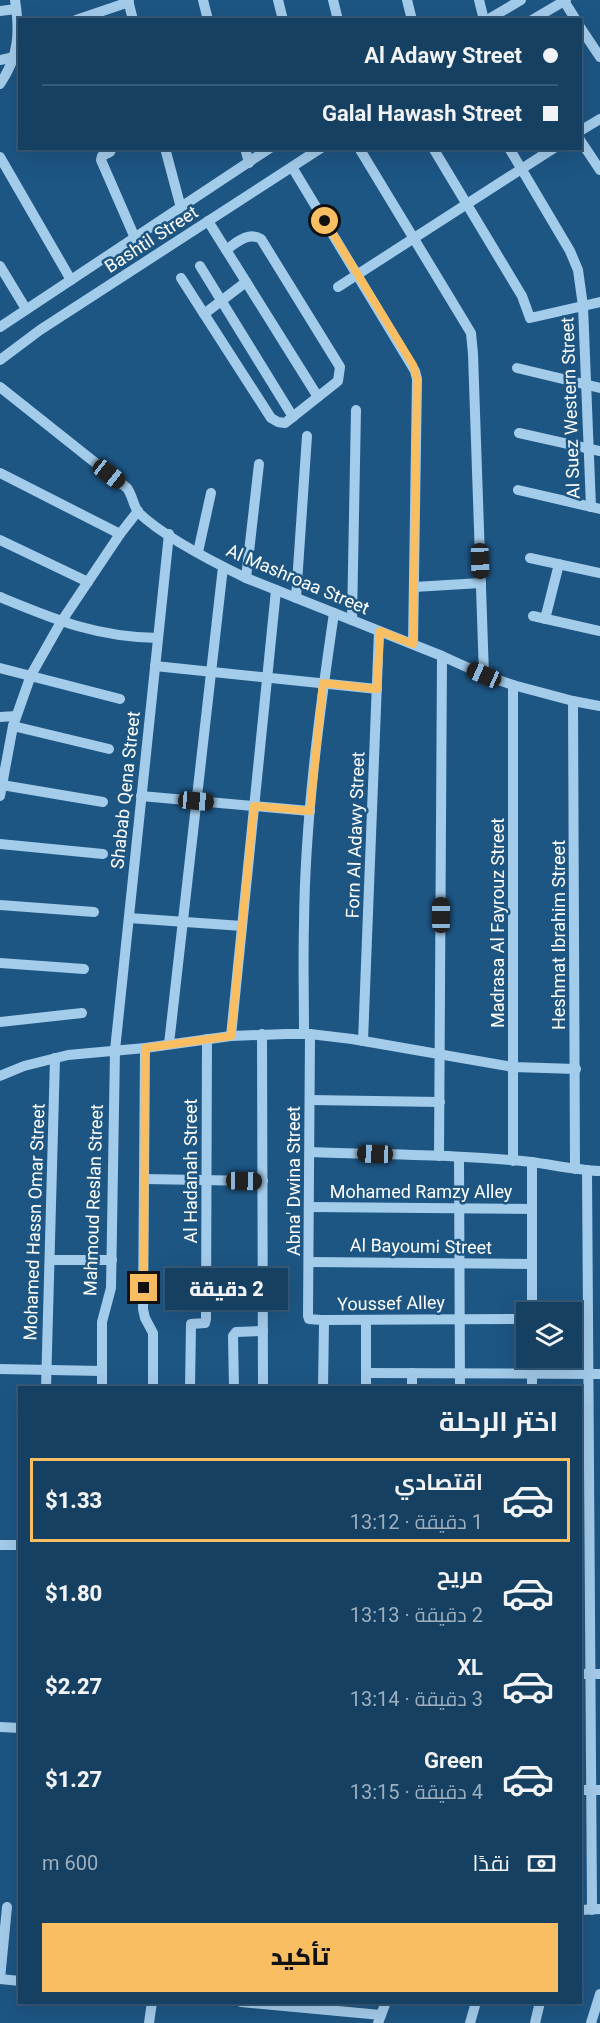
<!DOCTYPE html>
<html lang="ar">
<meta charset="utf-8">
<style>
:root{--surface:#164062;--page:#1f4768;--text:#f1f3f6;--muted:#9eafbe;--line:#355977;--accent:#f9bd62}
body{margin:0;font-family:Roboto,Cairo,sans-serif;background:var(--page);color:var(--text);direction:rtl;height:100vh;display:flex;flex-direction:column;font-size:22px;white-space:nowrap}
*{box-sizing:border-box;margin:0}
p{font-size:20px;color:var(--muted)}
.icon{flex:none;width:33px;height:33px;fill:none;stroke:currentColor;stroke-width:2;stroke-linecap:round;stroke-linejoin:round}
.map{position:relative;flex:1;overflow:hidden;direction:ltr}
.drawer{position:absolute;left:18px;top:1386px;width:564px;height:618px;display:flex;flex-direction:column;background:var(--surface);border-radius:0px;box-shadow:0 6px 24px #0002,0 0 0 2px var(--line);direction:rtl}
.drawer>*{flex:none}
.guide{position:absolute;left:18px;top:18px;width:564px;height:132px;border-radius:0px;box-shadow:0 6px 24px #0002,0 0 0 2px var(--line);direction:rtl;display:grid;align-content:center;height:132px;padding:0 24px;background:var(--surface)}
.fabs{position:absolute;left:516px;top:1302px;display:grid;gap:12px}
.fabs a{display:grid;place-items:center;width:66px;height:66px;border-radius:0px;background:var(--surface);box-shadow:0 6px 24px #0002,0 0 0 2px var(--line);font-size:30px}
.end{position:absolute;width:27px;height:27px;margin:-14px;border:8px solid #f9bd62;background:#111;box-shadow:0 0 0 3px #111}
.from{border-radius:50%}
.bubble{position:absolute;height:42px;border-radius:0px;background:var(--surface);box-shadow:0 6px 24px #0002,0 0 0 2px var(--line);font-size:20px;font-weight:800;line-height:42px;text-align:center;direction:rtl}
.car{position:absolute;width:18px;height:36px;margin:-18px -9px;border-radius:8px;box-shadow:0 0 4px 2px #0007;background:linear-gradient(#222 24%,#8ab4d8 0 40%,#222 0 76%,#8ab4d8 0 86%,#222 0)}
.guide b{display:flex;align-items:center;gap:21px;height:57px;font-size:22px}
.guide b+b{border-top:2px solid var(--line)}
.guide i{width:15px;height:15px;background:var(--text)}
ul{padding:0;list-style:none}
li{display:flex;align-items:center;gap:18px;height:84px;margin:0 12px 9px;padding:0 12px;border:3px solid transparent;border-radius:0px}
li div{flex:1}
li b{display:block;font-size:22px}
li em{font-style:normal;font-weight:800}
li.active{border-color:var(--accent)}
li>.icon{width:54px;height:54px;stroke-width:1.5}
h2{padding:0 24px;font-size:27px;line-height:72px}
.pay{display:flex;align-items:center;gap:15px;height:66px;padding:0 24px;font-size:22px}
.pay p{margin-inline-start:auto}
.button{display:flex;gap:12px;margin-top:auto;padding:12px 24px}
.button a{flex:1;height:69px;border-radius:0px;background:var(--accent);color:#111;font-size:24px;font-weight:800;line-height:69px;text-align:center}
.map>svg:first-child{display:block}
</style>
<div class="map">
<svg width="600" height="2023" viewBox="0 0 600 2023">
<rect width="100%" height="100%" fill="#1d5583"/>
<g fill="none" stroke-linecap="round" stroke-linejoin="round">
<g stroke="#a3cbea" stroke-width="10">
<path d="M128,0L133,20"/>
<path d="M203,0L208,20"/>
<path d="M278,0L283,20"/>
<path d="M333,0L338,20"/>
<path d="M407,0L412,20"/>
<path d="M479,0L484,20"/>
<path d="M564,1L576,20"/>
<path d="M0,11L16,9"/>
<path d="M76,20L129,2"/>
<path d="M487,20L521,0"/>
<path d="M532,20L566,0"/>
<path d="M580,27L600,57"/>
<path d="M0,60L14,57"/>
<path d="M0,84C19,56 20,32 15,0"/>
<path d="M580,131L600,119"/>
<path d="M580,140L600,170"/>
<path d="M112,148L110,152L102,156L101,160L135,238"/>
<path d="M165,148L181,208"/>
<path d="M245,148L249,163"/>
<path d="M359,148L471,333L473,354L484,675"/>
<path d="M433,148L522,296L530,318L600,302"/>
<path d="M509,148L570,251L578,270L583,306L591,507"/>
<path d="M0,157L71,280"/>
<path d="M292,167L415,371L417,379L413,644"/>
<path d="M208,221L318,397"/>
<path d="M0,266L26,309"/>
<path d="M200,266L293,417"/>
<path d="M181,278L271,418L278,422L285,423L338,381L340,367L261,239C248,231 236,243 226,250"/>
<path d="M338,287L554,148"/>
<path d="M204,314L246,282"/>
<path d="M0,327L270,148"/>
<path d="M0,360L40,330L321,148"/>
<path d="M517,368L600,388"/>
<path d="M0,387L127,488C133,496 133,506 139,513C164,537 215,563 246,578L442,656L484,675L513,685L573,701L600,706"/>
<path d="M519,433L600,451"/>
<path d="M0,473L120,534"/>
<path d="M518,490L600,509"/>
<path d="M0,540L88,582"/>
<path d="M198,552L211,493"/>
<path d="M530,558L600,573"/>
<path d="M246,578L259,464"/>
<path d="M414,587L481,583"/>
<path d="M0,597C56,620 96,637 158,638"/>
<path d="M296,598L307,436"/>
<path d="M533,616L600,631"/>
<path d="M545,619L559,564"/>
<path d="M352,620L356,410"/>
<path d="M155,666L377,689"/>
<path d="M0,668L120,699"/>
<path d="M573,701L575,1169"/>
<path d="M0,717L16,716"/>
<path d="M13,726L109,749"/>
<path d="M2,785L103,802"/>
<path d="M0,796L13,726L31,675L61,622L120,534L138,511"/>
<path d="M141,796L310,811"/>
<path d="M0,844L103,854"/>
<path d="M0,905L94,912"/>
<path d="M129,918L242,926"/>
<path d="M0,963L84,969"/>
<path d="M0,1022L82,1013"/>
<path d="M262,1034L263,1388"/>
<path d="M304,1034C304,997 303,960 304,924C305,820 319,715 334,613"/>
<path d="M310,1034L308,1316L309,1319L321,1320L324,1323L323,1388"/>
<path d="M231,1036L276,590"/>
<path d="M363,1041L379,631"/>
<path d="M169,1044L223,567"/>
<path d="M145,1048L143,1309L145,1318L153,1333V1388"/>
<path d="M0,1076L24,1066L68,1055L145,1048L231,1036L286,1034H310L352,1039L513,1067L576,1069"/>
<path d="M310,1100L440,1102"/>
<path d="M310,1152C383,1155 458,1154 531,1162C554,1165 577,1170 600,1171"/>
<path d="M439,1156L442,656"/>
<path d="M459,1157L460,1388"/>
<path d="M513,1161V685"/>
<path d="M587,1170L592,1910"/>
<path d="M144,1179L263,1181"/>
<path d="M309,1207L532,1209"/>
<path d="M50,1260H112"/>
<path d="M309,1262L532,1264"/>
<path d="M532,1312V1162"/>
<path d="M323,1320L526,1319"/>
<path d="M0,1369L102,1371"/>
<path d="M366,1373L600,1374"/>
<path d="M46,1388L55,1058"/>
<path d="M102,1388V1322L111,1288L115,1050L169,534"/>
<path d="M190,1388L191,1324L205,1323L206,1319L207,1039"/>
<path d="M234,1388L233,1336L236,1332L263,1331"/>
<path d="M366,1388V1320"/>
<path d="M412,1388V1373"/>
<path d="M532,1388V1358"/>
<path d="M0,1545H20"/>
<path d="M580,1674H600"/>
<path d="M0,1727L20,1728"/>
<path d="M580,1790H600"/>
<path d="M580,1910L600,1909"/>
<path d="M0,1979L7,1907"/>
<path d="M0,1979L20,1981"/>
<path d="M241,2002L381,2015"/>
<path d="M149,2023L152,2002"/>
<path d="M378,2023L386,2002"/>
<path d="M470,2023L476,2002"/>
<path d="M535,2023L540,2002"/>
<path d="M591,2023L600,1994"/>
</g>
</g>
<g fill="none" stroke-linecap="round" stroke-linejoin="round">
<path stroke="#f9bd62" stroke-width="8" d="M144,1288L145,1048L231,1036L254,806L310,811L323,683L377,689L380,631L413,644L417,379L413,365L325,221"/>
</g>
<g text-anchor="middle" dominant-baseline="central" stroke-width="5" stroke-linejoin="round" paint-order="stroke">
<g font-size="18" fill="#fff" stroke="#1d5583">
<text transform="translate(151 239) rotate(-33)">Bashtil Street</text>
<text transform="translate(570 408) rotate(-92)">Al Suez Western Street</text>
<text transform="translate(298 579) rotate(23)">Al Mashroaa Street</text>
<text transform="translate(125 790) rotate(-84)">Shabab Qena Street</text>
<text transform="translate(355 835) rotate(-88)">Forn Al Adawy Street</text>
<text transform="translate(497 923) rotate(-90)">Madrasa Al Fayrouz Street</text>
<text transform="translate(558 935) rotate(-90)">Heshmat Ibrahim Street</text>
<text transform="translate(190 1171) rotate(-90)">Al Hadanah Street</text>
<text transform="translate(293 1181) rotate(-90)">Abna' Dwina Street</text>
<text x="421" y="1191">Mohamed Ramzy Alley</text>
<text transform="translate(93 1200) rotate(-88)">Mahmoud Reslan Street</text>
<text transform="translate(34 1222) rotate(-88)">Mohamed Hassn Omar Street</text>
<text transform="translate(421 1246) rotate(1)">Al Bayoumi Street</text>
<text transform="translate(391 1303) rotate(-1)">Youssef Alley</text>
</g>
</g>
</svg>
<div class="fabs">
<a><svg class="icon" aria-label="layers" viewBox="0 0 24 24"><path d="M12 4l9 5-9 5-9-5zM3 14l9 5 9-5"/></svg></a>
</div>
<i class="end from" style="left:325px;top:221px"></i>
<i class="end" style="left:144px;top:1288px"></i>
<div class="bubble" style="left:165px;top:1268px;width:123px">2 دقيقة</div>
<i class="car" style="left:109px;top:474px;rotate:128deg"></i>
<i class="car" style="left:480px;top:561px;rotate:178deg"></i>
<i class="car" style="left:484px;top:675px;rotate:294deg"></i>
<i class="car" style="left:196px;top:801px;rotate:95deg"></i>
<i class="car" style="left:441px;top:915px;rotate:0deg"></i>
<i class="car" style="left:375px;top:1154px;rotate:272deg"></i>
<i class="car" style="left:244px;top:1181px;rotate:91deg"></i>
<div class="guide">
<b><i class="from"></i>Al Adawy Street</b>
<b><i></i>Galal Hawash Street</b>
</div>
<section class="drawer">
<h2>اختر الرحلة</h2>
<ul>
<li class="active"><svg class="icon" aria-label="car" viewBox="0 0 24 24"><path d="M5 17H2v-5l4-1 3-4h7l3 4 3 1v5h-3M9 17h6M6 11h13"/><circle cx="7" cy="17" r="2"/><circle cx="17" cy="17" r="2"/></svg><div><b>اقتصادي</b><p>1 دقيقة · 13:12</p></div><em>$1.33</em></li>
<li><svg class="icon" aria-label="car" viewBox="0 0 24 24"><path d="M5 17H2v-5l4-1 3-4h7l3 4 3 1v5h-3M9 17h6M6 11h13"/><circle cx="7" cy="17" r="2"/><circle cx="17" cy="17" r="2"/></svg><div><b>مريح</b><p>2 دقيقة · 13:13</p></div><em>$1.80</em></li>
<li><svg class="icon" aria-label="car" viewBox="0 0 24 24"><path d="M5 17H2v-5l4-1 3-4h7l3 4 3 1v5h-3M9 17h6M6 11h13"/><circle cx="7" cy="17" r="2"/><circle cx="17" cy="17" r="2"/></svg><div><b>XL</b><p>3 دقيقة · 13:14</p></div><em>$2.27</em></li>
<li><svg class="icon" aria-label="car" viewBox="0 0 24 24"><path d="M5 17H2v-5l4-1 3-4h7l3 4 3 1v5h-3M9 17h6M6 11h13"/><circle cx="7" cy="17" r="2"/><circle cx="17" cy="17" r="2"/></svg><div><b>Green</b><p>4 دقيقة · 13:15</p></div><em>$1.27</em></li>
</ul>
<div class="pay"><svg class="icon" aria-label="cash" viewBox="0 0 24 24"><path d="M3 7h18v10H3z"/><circle cx="12" cy="12" r="2"/></svg>نقدًا<p>600 m</p></div>
<div class="button"><a>تأكيد</a></div>
</section>
</div>
